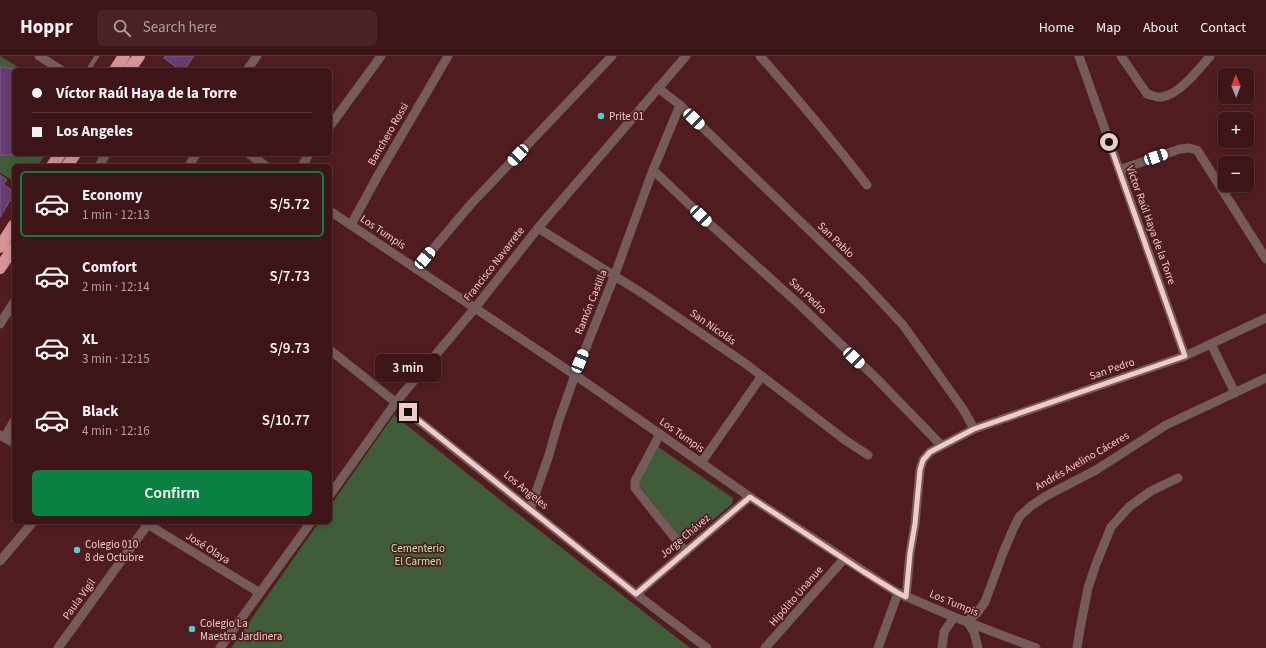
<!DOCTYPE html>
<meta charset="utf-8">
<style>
:root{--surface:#3d1518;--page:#482225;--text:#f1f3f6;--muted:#ad9fa2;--line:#563437;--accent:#0b8043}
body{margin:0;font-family:"Source Sans 3",sans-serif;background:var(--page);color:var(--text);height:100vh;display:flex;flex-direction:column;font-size:15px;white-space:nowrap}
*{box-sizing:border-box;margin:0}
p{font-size:13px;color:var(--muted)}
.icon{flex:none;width:22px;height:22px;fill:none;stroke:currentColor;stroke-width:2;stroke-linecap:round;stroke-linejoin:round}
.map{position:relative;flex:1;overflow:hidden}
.side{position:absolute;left:12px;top:108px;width:320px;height:360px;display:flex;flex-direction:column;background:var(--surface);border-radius:6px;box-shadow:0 2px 6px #0003,0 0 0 1px var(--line)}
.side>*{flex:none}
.hud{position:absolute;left:12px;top:12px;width:320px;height:88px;border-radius:6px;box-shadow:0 2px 6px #0003,0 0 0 1px var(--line);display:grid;align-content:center;height:88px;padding:0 20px;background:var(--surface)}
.needle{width:26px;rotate:359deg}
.fabs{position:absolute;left:1218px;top:12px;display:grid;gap:8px}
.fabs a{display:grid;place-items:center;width:36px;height:36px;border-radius:6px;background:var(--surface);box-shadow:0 2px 6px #0003,0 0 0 1px var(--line);font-size:20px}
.end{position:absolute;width:18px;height:18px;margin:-9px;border:5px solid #eecbca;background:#111;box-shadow:0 0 0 2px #111}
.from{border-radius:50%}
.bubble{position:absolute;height:28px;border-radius:6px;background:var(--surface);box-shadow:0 2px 6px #0003,0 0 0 1px var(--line);font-size:13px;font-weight:600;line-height:28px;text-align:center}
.car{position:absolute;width:12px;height:24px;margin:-12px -6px;border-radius:5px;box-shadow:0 0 3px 1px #0007;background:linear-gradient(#fff 24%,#345 0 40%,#fff 0 76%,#345 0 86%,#fff 0)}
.hud b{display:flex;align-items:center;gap:14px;height:38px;font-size:15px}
.hud b+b{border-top:1px solid var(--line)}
.hud i{width:10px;height:10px;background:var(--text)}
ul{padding:7px 0 0;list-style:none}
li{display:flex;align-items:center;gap:12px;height:66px;margin:0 8px 6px;padding:0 12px;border:2px solid transparent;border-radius:6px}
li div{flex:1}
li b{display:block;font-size:15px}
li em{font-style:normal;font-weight:600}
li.active{border-color:var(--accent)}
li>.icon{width:36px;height:36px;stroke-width:1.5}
.primary-button{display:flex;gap:8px;margin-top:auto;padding:8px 20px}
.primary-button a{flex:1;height:46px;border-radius:6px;background:var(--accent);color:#fff;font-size:16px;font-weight:600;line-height:46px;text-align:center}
header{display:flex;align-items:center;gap:24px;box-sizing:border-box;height:56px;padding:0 20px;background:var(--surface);border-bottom:1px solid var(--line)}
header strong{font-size:19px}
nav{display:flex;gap:22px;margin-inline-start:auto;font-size:14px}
.search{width:280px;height:36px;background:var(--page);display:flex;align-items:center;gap:10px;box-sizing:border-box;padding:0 14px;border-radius:6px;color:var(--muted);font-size:15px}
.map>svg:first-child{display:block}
</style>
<header>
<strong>Hoppr</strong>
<div class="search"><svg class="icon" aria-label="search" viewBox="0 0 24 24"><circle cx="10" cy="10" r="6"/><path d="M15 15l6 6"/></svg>Search here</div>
<nav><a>Home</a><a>Map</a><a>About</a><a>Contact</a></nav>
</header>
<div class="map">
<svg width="1266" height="592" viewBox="0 0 1266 592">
<rect width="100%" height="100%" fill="#511c20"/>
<g fill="#415c38">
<path d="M0,0L23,14H14V98H45L38,110H14V125L0,117Z"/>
<path d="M394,359L503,446L690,592H231L319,466H330V450Z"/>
<path d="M658,391L733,442L732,448L687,485L681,483L639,429L638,423Z"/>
</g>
<g fill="#653d70" stroke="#7c5a86">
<path d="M165,0H194L184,14H180L164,2Z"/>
<path d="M0,11H4L18,14H14V98L6,99H0Z"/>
<path d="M0,119L7,124L3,128L14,136V138L0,161Z"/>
</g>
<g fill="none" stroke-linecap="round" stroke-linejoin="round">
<path stroke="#765b5b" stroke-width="4.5" d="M90,11L97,0"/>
<g stroke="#765b5b" stroke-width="9">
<path d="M39,0L61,14"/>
<path d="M760,0C797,42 833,85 867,129"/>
<path d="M1079,0L1185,300"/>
<path d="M1121,0L1147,38C1152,39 1158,42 1162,41C1180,38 1199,13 1210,0"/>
<path d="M247,14L257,0"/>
<path d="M658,32L680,49L694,63L861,224L903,269L963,353L974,373"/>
<path d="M330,70L381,0"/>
<path d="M249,98L266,110"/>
<path d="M99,110L106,98"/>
<path d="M189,110L196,98"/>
<path d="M302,110L309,98"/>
<path d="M653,114L711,169L801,250L876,322L941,389"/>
<path d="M1119,114L1180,93L1189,92L1197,94L1266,203"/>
<path d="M330,155L575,319L750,441L885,529L898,537L954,561L1036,592"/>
<path d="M351,169L377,121L448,0"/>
<path d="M538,172L645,239L746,308L845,384L868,399"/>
<path d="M416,213L471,148L612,0"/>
<path d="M0,268L14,246"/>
<path d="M1211,288L1235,337"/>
<path d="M330,294L636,538L707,592"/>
<path d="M660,378L635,425V432L686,496"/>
<path d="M0,379L14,387"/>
<path d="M5,381L14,365"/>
<path d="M701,407L761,321"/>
<path d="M330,439L396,346L475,252L538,172L686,0"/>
<path d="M530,453L549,399L558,367L575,319L614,221L653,114L680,49"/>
<path d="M144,466L260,537"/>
<path d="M0,505L33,466"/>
<path d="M636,538L750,441"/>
<path d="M906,541L910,497L915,468L920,414L923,404L930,396L974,373L1185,300L1266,262"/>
<path d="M58,592L148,468"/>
<path d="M220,592L311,466"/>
<path d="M765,592L844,503"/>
<path d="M878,592L898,537"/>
<path d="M942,592L944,576L954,561"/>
<path d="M978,592L974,576L967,565L977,557L985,546L1003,497L1014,471L1020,460L1031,450L1046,440L1096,414L1166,369L1266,322"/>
<path d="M1077,592L1080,573L1088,532L1096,508L1111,471L1129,451L1151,435L1178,422"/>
</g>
<g stroke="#d69495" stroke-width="12">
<path d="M115,14L124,0"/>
<path d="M129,14L139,0"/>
<path d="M52,110L60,98"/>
<path d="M67,110L75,98"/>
<path d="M0,191L14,169"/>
<path d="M0,212L14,191"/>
</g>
</g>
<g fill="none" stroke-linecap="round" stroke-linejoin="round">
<path stroke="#eecbca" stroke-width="5" d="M408,356L636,538L750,441L864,516L898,537L906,541L910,497L915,468L920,414L923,404L930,396L974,373L1185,300L1109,86"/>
</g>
<g fill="#51ccd1" stroke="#511c20" stroke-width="1.5">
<circle cx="601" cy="60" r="4"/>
<circle cx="77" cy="494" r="4"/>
<circle cx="192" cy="573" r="4"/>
</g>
<g text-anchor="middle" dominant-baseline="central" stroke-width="3.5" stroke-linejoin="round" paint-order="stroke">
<g font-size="11" fill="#eecbca" stroke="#511c20" text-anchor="start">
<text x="609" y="60">Prite 01</text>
<text x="85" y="488">Colegio 010<tspan x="85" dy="13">8 de Octubre</tspan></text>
<text x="200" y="567">Colegio La<tspan x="200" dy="13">Maestra Jardinera</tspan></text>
</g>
<g font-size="11" fill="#eecbca" stroke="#511c20">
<text transform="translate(388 78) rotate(-60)">Banchero Rossi</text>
<text transform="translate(1151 169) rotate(70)">Víctor Raúl Haya de la Torre</text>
<text transform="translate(383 176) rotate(34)">Los Tumpis</text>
<text transform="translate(836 184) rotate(44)">San Pablo</text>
<text transform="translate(494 208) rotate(-52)">Francisco Navarrete</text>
<text transform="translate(808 240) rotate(43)">San Pedro</text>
<text transform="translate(591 246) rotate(-68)">Ramón Castilla</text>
<text transform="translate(713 271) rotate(35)">San Nicolás</text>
<text transform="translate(1112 313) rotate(-19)">San Pedro</text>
<text transform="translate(682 379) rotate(35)">Los Tumpis</text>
<text transform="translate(1082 405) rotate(-30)">Andrés Avelino Cáceres</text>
<text transform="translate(526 434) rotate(39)">Los Angeles</text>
<text transform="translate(685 480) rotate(-40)">Jorge Chávez</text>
<text transform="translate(208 492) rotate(32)">José Olaya</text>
<text transform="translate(796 540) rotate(-49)">Hipólito Unanue</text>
<text transform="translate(79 543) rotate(-54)">Paula Vigil</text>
<text transform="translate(954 547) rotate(22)">Los Tumpis</text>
</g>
<g font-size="11" fill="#b4f1a1" stroke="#511c20">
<text x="418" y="492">Cementerio<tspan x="418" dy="13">El Carmen</tspan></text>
</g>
</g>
</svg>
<div class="fabs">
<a><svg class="needle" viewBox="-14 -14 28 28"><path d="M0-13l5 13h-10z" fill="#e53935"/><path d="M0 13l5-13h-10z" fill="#ad9fa2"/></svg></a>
<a>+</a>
<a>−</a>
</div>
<i class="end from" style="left:1109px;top:86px"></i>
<i class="end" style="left:408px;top:356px"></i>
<div class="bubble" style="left:375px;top:298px;width:66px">3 min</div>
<i class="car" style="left:694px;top:63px;rotate:134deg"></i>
<i class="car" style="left:518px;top:99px;rotate:223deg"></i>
<i class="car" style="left:1156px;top:101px;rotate:71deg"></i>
<i class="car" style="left:701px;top:160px;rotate:134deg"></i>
<i class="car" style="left:425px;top:202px;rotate:40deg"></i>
<i class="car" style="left:854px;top:302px;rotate:134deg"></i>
<i class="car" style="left:580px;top:305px;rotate:22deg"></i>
<div class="hud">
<b><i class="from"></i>Víctor Raúl Haya de la Torre</b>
<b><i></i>Los Angeles</b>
</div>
<section class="side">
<ul>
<li class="active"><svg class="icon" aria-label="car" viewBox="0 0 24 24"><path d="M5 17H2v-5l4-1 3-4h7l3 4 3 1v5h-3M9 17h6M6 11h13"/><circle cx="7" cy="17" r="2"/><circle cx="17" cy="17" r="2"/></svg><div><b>Economy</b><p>1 min · 12:13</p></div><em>S/5.72</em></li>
<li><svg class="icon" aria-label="car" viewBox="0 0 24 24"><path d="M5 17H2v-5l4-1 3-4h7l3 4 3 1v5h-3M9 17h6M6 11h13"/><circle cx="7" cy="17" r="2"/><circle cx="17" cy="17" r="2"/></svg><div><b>Comfort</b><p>2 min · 12:14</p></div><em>S/7.73</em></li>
<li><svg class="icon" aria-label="car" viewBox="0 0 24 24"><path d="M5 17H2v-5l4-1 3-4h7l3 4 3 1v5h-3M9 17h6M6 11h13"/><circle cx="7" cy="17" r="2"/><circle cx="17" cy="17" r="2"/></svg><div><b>XL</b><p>3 min · 12:15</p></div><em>S/9.73</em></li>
<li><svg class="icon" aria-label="car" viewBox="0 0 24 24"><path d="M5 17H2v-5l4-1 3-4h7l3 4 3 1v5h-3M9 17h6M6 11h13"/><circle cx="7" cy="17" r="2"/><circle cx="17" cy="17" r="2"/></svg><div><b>Black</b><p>4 min · 12:16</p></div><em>S/10.77</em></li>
</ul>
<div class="primary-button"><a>Confirm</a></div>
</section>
</div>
